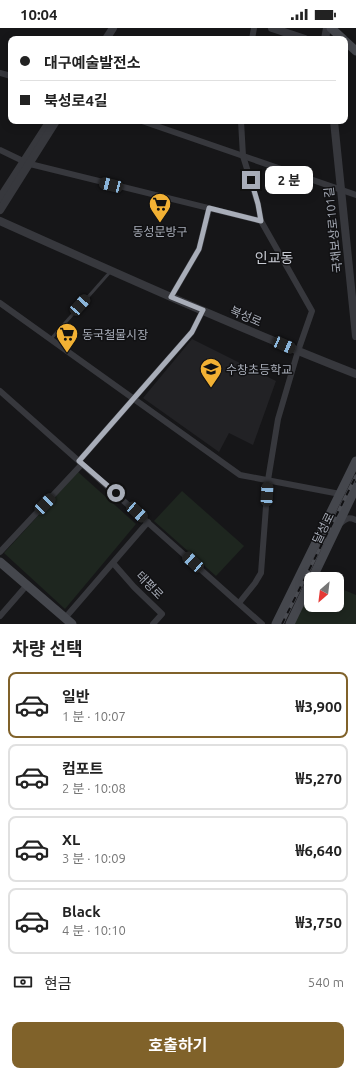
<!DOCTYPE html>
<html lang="ko">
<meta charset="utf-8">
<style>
:root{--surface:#fff;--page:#f2f2f2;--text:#222;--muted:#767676;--line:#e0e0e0;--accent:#80622a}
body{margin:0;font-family:Ubuntu,"Noto Sans KR",sans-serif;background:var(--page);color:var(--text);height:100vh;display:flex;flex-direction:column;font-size:15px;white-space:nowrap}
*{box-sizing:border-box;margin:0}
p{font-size:13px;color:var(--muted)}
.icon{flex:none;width:22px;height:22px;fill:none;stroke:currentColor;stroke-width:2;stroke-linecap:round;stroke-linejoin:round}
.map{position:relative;height:596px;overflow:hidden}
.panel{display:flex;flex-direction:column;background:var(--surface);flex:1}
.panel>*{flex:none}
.hud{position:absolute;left:8px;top:8px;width:340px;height:88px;border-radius:8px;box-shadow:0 2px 10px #0003;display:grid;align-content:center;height:88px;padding:0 12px;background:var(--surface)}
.needle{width:26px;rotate:208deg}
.buttons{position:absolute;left:304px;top:544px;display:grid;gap:8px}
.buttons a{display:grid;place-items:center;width:40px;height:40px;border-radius:8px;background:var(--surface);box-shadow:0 2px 10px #0003;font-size:20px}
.end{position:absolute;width:18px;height:18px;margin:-9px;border:5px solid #a8adb8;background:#111;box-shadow:0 0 0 2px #111}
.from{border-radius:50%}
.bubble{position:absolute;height:28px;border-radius:8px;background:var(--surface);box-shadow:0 2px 10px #0003;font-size:13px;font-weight:700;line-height:28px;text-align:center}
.car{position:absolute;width:12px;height:24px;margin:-12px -6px;border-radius:5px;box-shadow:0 0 3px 1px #0007;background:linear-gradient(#222 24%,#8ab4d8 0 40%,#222 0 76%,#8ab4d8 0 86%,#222 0)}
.hud b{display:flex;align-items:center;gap:14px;height:38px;font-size:15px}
.hud b+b{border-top:1px solid var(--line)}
.hud i{width:10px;height:10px;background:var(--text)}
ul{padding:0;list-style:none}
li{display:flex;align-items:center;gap:12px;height:66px;margin:0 8px 6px;padding:0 4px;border:2px solid var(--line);border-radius:8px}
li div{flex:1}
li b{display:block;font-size:15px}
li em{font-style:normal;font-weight:700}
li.active{border-color:var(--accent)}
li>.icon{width:36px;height:36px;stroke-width:1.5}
h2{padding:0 12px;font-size:18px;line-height:48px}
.pay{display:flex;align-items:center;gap:10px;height:44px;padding:0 12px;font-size:15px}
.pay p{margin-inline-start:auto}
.primary-button{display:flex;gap:8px;margin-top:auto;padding:8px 12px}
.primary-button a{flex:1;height:46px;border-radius:8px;background:var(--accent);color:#fff;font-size:16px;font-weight:700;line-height:46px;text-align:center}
.status{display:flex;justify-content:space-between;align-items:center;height:28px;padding:0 20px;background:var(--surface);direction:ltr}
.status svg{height:11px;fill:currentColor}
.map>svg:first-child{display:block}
</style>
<div class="status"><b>10:04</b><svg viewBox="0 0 49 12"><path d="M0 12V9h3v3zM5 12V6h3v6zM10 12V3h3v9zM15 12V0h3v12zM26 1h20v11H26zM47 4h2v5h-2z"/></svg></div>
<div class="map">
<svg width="356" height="596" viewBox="0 0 356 596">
<rect width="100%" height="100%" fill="#161618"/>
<path fill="#222225" d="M192,311L276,353L253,417L229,405L219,424L143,370Z"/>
<g fill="#1e261f">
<path d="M78,444L136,496L65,581L4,525Z"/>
<path d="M182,463L244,518L216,548L154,493Z"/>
<path d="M311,552V577H337V559L356,567V596H290Z"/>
</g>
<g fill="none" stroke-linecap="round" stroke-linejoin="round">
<path stroke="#37383d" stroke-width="3" d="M50,312L110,244"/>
<g stroke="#37383d" stroke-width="6">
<path d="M252,11L254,0"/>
<path d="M0,45L11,48"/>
<path d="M142,93L356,167"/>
<path d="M0,122L23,133"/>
<path d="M30,136L261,193"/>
<path d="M171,269L199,221L209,181"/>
<path d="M0,275L240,447L340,466"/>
<path d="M0,363L262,596"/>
<path d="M79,433L192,304L203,282"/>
<path d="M341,495C346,490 349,489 356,492"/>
<path d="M0,524L82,436"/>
<path d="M113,535L134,559L162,586L153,596"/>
<path d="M239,575L255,555L261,545L268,452L278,391L298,323L312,283L261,193L258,176L243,128L241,93"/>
<path d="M0,588L27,557"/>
<path d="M65,590L148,494"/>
</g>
<g stroke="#37383d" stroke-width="8">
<path d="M272,0L305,11"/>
<path d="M106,11L113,0"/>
<path d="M325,11L327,0"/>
<path d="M334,93L356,308"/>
<path d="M0,170L50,93"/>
<path d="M0,182L56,93"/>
<path d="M0,193C118,246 236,299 356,346"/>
</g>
<g stroke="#45474d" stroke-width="9">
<path d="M331,0L343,11"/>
<path d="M345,13L356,23"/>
<path d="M0,534L72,596"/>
<path d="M312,551L356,459"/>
<path d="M276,596L356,433"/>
<path d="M290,596L311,552"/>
</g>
<g stroke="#4a4c52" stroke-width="3.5">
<path id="rail" d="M282,596L356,448"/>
</g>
<use href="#rail" stroke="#111113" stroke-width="2" stroke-dasharray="6" stroke-linecap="butt"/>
</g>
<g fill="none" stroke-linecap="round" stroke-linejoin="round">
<path stroke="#a8adb8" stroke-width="5" d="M116,465L79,433L192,304L203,282L171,269L199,221L209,180L261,193L258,176L251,152"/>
</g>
<defs>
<g id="supermarket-pin" transform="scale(1.15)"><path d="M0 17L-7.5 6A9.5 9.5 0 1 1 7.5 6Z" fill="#f2b134" stroke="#111113"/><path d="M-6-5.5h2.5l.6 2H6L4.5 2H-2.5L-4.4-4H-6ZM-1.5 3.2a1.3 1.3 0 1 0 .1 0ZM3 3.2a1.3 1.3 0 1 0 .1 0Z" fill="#111"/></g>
<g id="school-pin" transform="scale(1.15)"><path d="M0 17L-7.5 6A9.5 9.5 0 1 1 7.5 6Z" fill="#f2b134" stroke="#111113"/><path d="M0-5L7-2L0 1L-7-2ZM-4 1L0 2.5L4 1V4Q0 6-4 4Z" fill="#111"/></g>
</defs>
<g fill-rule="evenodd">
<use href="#supermarket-pin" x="160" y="176"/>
<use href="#supermarket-pin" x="67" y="306"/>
<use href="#school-pin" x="211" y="341"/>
</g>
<g text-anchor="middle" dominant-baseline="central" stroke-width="3" stroke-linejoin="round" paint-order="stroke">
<g font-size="12" fill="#a8adb8" stroke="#111113">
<text transform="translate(333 202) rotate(-96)">국채보상로101길</text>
<text transform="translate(246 288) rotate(23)">북성로</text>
<text transform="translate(323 500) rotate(-64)">달성로</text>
<text transform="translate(150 557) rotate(46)">태평로</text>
</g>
<g font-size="12" fill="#a8adb8" stroke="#111113" text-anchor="start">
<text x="160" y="203" text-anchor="middle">동성문방구</text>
<text x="82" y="306">동국철물시장</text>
<text x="226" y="341">수창초등학교</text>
</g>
<g font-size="14" fill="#c9ccd4" stroke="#111113">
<text x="274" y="230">인교동</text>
</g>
</g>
</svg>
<div class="buttons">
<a><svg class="needle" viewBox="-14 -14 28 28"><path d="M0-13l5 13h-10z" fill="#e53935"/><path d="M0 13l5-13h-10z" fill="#767676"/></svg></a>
</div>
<i class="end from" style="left:116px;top:465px"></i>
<i class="end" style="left:251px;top:152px"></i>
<div class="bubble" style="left:265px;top:138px;width:48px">2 분</div>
<i class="car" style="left:111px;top:157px;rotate:284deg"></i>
<i class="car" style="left:80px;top:277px;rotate:42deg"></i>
<i class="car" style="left:284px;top:317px;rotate:113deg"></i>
<i class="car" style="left:267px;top:466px;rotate:3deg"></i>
<i class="car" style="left:45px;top:476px;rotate:44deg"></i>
<i class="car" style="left:137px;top:484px;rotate:132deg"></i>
<i class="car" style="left:193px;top:534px;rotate:312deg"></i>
<div class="hud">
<b><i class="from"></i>대구예술발전소</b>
<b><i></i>북성로4길</b>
</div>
</div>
<section class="panel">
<h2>차량 선택</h2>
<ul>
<li class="active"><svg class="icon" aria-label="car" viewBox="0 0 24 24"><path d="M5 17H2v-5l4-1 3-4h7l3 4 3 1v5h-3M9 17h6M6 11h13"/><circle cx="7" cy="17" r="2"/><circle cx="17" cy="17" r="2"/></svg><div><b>일반</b><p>1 분 · 10:07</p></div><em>₩3,900</em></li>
<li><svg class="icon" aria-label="car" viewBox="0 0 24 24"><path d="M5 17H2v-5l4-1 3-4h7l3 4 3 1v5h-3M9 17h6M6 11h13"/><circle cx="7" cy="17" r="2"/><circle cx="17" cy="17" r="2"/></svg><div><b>컴포트</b><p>2 분 · 10:08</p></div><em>₩5,270</em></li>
<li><svg class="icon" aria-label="car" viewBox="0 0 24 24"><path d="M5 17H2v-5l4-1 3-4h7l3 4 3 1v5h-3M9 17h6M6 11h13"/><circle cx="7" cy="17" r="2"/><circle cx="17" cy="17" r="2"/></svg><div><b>XL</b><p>3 분 · 10:09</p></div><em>₩6,640</em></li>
<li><svg class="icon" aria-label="car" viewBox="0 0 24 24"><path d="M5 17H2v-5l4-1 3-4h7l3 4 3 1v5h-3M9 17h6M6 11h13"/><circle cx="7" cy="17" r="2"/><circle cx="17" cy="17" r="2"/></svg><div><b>Black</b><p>4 분 · 10:10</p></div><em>₩3,750</em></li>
</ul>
<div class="pay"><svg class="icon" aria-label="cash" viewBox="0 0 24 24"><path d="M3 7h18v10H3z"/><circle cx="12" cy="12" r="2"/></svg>현금<p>540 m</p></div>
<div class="primary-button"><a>호출하기</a></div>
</section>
